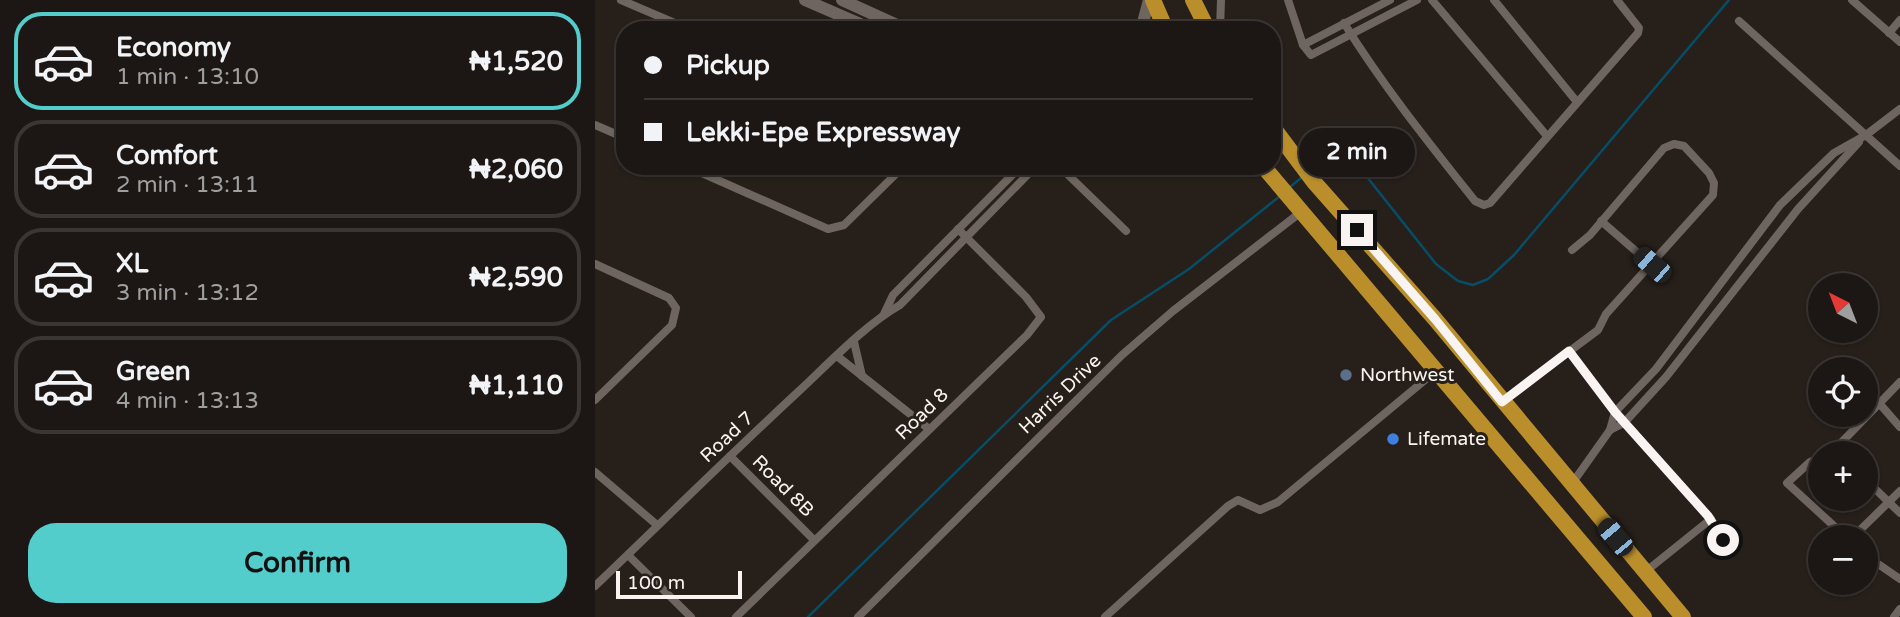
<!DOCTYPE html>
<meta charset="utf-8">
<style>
:root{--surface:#1c1714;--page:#25201d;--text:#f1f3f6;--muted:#a09fa0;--line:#3a3634;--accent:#53cdcb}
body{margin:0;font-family:"Varela Round",sans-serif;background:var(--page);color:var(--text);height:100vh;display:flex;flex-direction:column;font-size:26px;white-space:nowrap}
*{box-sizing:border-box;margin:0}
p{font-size:23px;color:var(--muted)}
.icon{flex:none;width:38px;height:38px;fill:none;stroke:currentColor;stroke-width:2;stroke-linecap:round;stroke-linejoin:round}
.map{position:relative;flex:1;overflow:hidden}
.details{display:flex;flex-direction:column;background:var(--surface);width:595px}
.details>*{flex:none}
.top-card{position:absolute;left:21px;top:21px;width:665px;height:154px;border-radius:28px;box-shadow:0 2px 5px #0004,0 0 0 2px var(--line);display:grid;align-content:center;height:154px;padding:0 28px;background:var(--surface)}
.needle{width:46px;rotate:318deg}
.fabs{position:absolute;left:1213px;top:273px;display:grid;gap:14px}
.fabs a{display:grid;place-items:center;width:70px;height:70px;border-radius:50%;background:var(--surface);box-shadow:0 2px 5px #0004,0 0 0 2px var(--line);font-size:35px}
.scale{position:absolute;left:21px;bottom:18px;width:126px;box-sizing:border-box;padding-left:7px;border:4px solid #f9f4f1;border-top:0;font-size:19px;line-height:24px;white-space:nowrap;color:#f9f4f1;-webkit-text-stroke:5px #261f1a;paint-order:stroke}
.end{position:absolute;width:32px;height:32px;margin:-16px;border:9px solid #f9f4f1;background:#111;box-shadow:0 0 0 4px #111}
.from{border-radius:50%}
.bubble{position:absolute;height:49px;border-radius:24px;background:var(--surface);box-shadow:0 2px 5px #0004,0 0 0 2px var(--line);font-size:23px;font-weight:800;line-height:49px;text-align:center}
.car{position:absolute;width:21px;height:42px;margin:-21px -10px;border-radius:9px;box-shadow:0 0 5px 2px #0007;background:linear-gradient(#222 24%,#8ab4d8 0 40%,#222 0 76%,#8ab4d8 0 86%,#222 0)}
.top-card b{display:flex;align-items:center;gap:24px;height:66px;font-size:26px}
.top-card b+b{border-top:2px solid var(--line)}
.top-card i{width:18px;height:18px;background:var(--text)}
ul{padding:12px 0 0;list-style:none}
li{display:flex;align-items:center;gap:21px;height:98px;margin:0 14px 10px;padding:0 14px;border:4px solid var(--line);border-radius:28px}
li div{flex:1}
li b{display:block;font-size:26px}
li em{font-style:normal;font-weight:800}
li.current{border-color:var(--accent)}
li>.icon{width:63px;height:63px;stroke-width:1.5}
.cta{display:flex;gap:14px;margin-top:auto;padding:14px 28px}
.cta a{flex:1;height:80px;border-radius:28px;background:var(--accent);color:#111;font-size:28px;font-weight:800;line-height:80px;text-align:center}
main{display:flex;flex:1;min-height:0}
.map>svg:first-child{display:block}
</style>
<main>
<section class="details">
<ul>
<li class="current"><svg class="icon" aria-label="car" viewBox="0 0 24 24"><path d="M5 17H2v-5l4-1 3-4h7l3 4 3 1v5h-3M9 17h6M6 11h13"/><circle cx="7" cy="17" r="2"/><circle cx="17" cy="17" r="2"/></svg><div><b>Economy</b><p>1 min · 13:10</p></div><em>₦1,520</em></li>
<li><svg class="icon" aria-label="car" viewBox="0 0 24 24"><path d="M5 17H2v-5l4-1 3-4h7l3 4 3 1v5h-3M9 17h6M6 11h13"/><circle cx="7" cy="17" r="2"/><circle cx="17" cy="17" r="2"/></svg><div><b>Comfort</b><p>2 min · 13:11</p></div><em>₦2,060</em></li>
<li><svg class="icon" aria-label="car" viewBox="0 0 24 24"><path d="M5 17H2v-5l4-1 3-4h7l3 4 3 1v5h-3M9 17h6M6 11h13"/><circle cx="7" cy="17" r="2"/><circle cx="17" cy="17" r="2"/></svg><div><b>XL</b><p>3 min · 13:12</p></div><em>₦2,590</em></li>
<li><svg class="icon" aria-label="car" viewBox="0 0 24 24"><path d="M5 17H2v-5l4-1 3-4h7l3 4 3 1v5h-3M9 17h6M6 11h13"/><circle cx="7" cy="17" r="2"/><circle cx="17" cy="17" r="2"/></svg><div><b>Green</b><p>4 min · 13:13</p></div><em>₦1,110</em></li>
</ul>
<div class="cta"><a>Confirm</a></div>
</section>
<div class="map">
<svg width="1305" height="617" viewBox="0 0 1305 617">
<rect width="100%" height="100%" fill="#261f1a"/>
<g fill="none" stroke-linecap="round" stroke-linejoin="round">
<g stroke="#064e67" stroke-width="2.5">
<path d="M717,169L741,150L753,153L841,264L863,281L878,285L893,279L919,255L1134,0"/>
<path d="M695,187L706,178"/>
<path d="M213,617L516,320L594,269L685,196"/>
</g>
<g stroke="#6e6560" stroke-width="8">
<path d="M26,0L96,30"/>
<path d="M693,0L708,45L716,55L822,0"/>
<path d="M837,0L952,136"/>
<path d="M899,0L982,102"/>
<path d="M1257,0L1305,42"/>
<path d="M1144,21L1305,166"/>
<path d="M749,23C788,86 834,143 880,201L889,205L895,203L1043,33L1044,28L1022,0"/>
<path d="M625,30L626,0"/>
<path d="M1294,33L1305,20"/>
<path d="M708,45L795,0"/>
<path d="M0,125L30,138"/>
<path d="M91,166L233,229L249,225L309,166"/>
<path d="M464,166L531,231"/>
<path d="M1006,221L1057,265"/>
<path d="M0,264L74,298L81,308L77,325L0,400"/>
<path d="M289,314L298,295L426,166"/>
<path d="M259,342L267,376"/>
<path d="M974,351L1020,412L1113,516L1128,540"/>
<path d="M242,356L334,429"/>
<path d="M908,401L1003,330L1011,314L1118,195L1119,183L1114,173L1089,146L1079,144L1069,148L995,235L977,250"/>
<path d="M1284,403L1305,427"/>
<path d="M1015,430L1029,423L1071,377L1203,209L1264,142"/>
<path d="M1232,453L1241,448L1305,382"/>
<path d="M135,456L219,540"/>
<path d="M1225,457L1215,462L1192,483L1251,537"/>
<path d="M0,472L62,525"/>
<path d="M1270,479L1305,513"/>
<path d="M976,485L1015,430L1020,412L1061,369L1185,205L1239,153L1271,135L1305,109"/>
<path d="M1258,537L1305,491"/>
<path d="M33,555L96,617"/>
<path d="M1270,555L1305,579"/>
<path d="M1050,572L1116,519"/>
<path d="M0,586C68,521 135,455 204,391C233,364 271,324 305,305L441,166"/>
<path d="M141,617L432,335L446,317L431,297L363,229"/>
<path d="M263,617L527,355L578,311L706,212"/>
<path d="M510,617L633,506L643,500L665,510L683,502L842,370"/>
<path d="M1299,617L1305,609"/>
</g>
<g stroke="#6e6560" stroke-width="12">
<path d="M210,0L279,30"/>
<path d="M247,0L313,30"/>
<path d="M546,30L554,0"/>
</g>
<g stroke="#ba8f2b" stroke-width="16">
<path d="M558,0L571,30"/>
<path d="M598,0L613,30"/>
<path d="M677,126L719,182L840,319L1088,617"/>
<path d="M668,166L1049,617"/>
</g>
</g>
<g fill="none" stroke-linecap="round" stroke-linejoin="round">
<path stroke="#f9f4f1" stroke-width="9" d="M762,230L840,319L907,402L974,351L1020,412L1113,516L1128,540"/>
</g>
<circle fill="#5c6f8a" stroke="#261f1a" stroke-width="2.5" cx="751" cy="375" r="7"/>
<circle fill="#3f7fe0" stroke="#261f1a" stroke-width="2.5" cx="798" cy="439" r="7"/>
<g text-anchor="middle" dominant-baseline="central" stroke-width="6" stroke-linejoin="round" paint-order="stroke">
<g font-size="19" fill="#f9f4f1" stroke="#261f1a" text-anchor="start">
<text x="765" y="375">Northwest</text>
<text x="812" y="439">Lifemate</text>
</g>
<g font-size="19" fill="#f9f4f1" stroke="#261f1a">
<text transform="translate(465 394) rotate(-44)">Harris Drive</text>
<text transform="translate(327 414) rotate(-44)">Road 8</text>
<text transform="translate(132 437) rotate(-43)">Road 7</text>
<text transform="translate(188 486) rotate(45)">Road 8B</text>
</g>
</g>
</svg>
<div class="fabs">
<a><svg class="needle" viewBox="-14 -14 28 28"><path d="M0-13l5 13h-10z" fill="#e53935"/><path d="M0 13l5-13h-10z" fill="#a09fa0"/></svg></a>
<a><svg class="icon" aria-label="locate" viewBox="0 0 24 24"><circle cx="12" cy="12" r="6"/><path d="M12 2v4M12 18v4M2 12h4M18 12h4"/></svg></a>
<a>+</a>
<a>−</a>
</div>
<div class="scale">100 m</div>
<i class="end from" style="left:1128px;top:540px"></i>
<i class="end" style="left:762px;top:230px"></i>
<div class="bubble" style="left:704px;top:128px;width:116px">2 min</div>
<i class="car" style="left:1057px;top:265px;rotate:311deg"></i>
<i class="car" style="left:1020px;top:537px;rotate:320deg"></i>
<div class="top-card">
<b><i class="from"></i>Pickup</b>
<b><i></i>Lekki-Epe Expressway</b>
</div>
</div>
</main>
